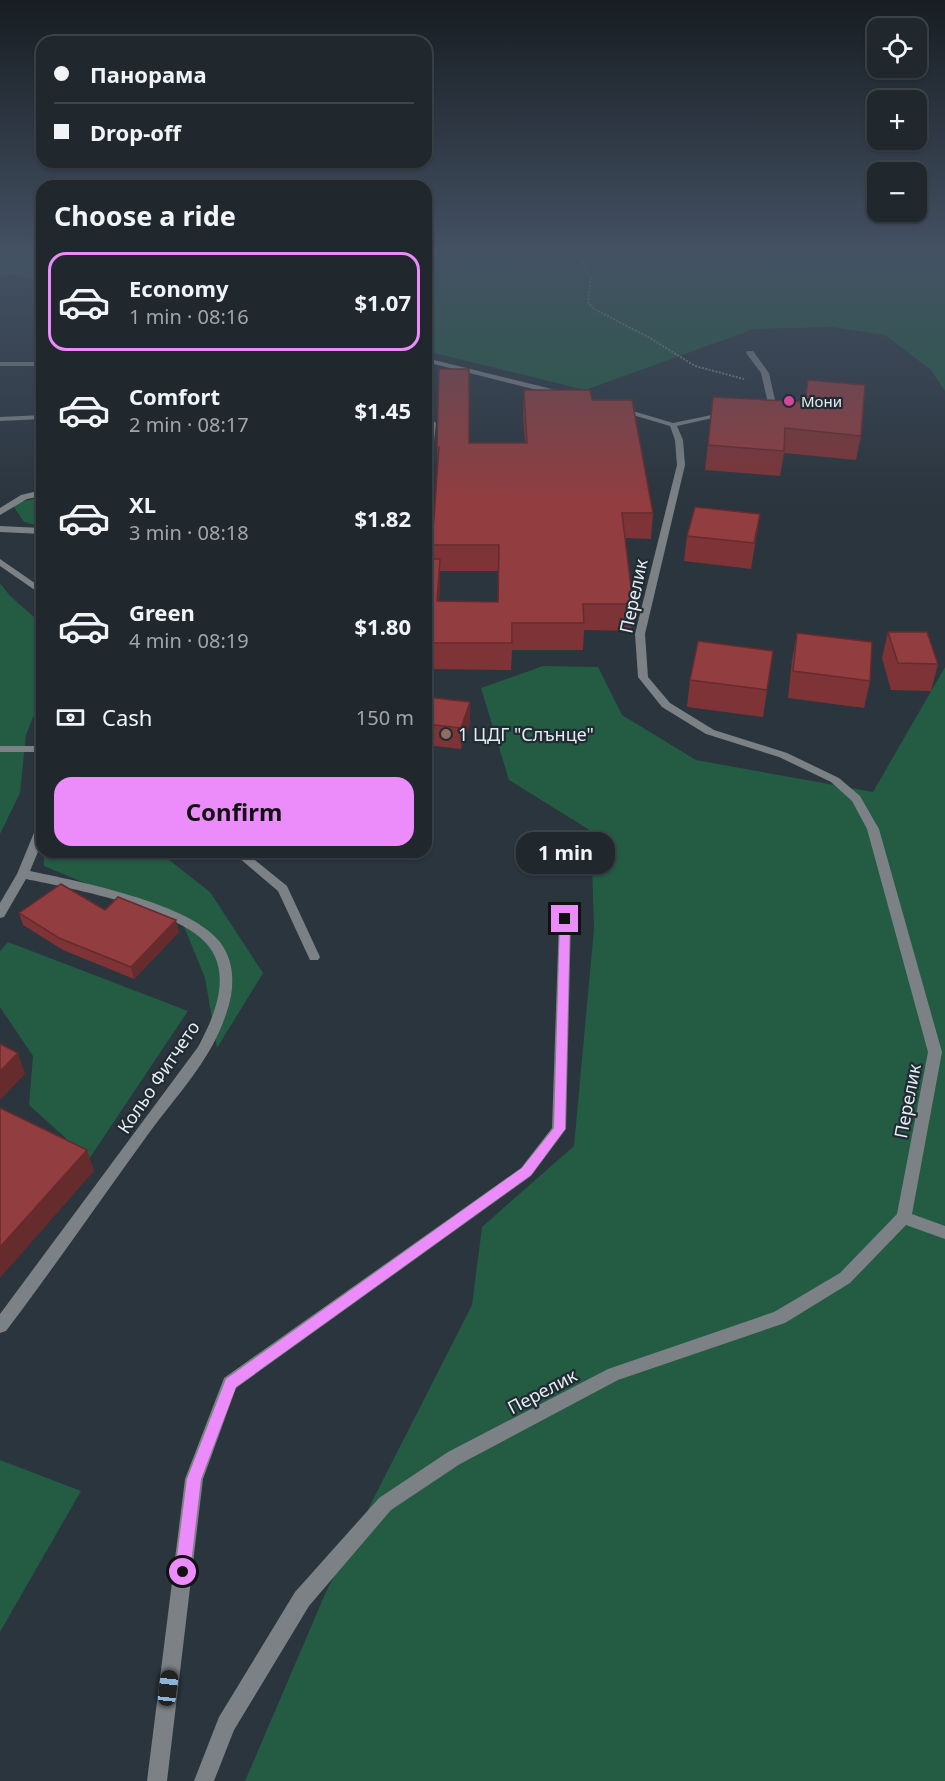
<!DOCTYPE html>
<html lang="en">
<head>
<meta charset="utf-8">
<style>
  body { margin:0; font-family:"Noto Sans",sans-serif; background:#283036; color:#f1f3f6; height:100vh; display:flex; flex-direction:column; font-size:22px; white-space:nowrap }
  * { box-sizing:border-box; margin:0 }
  p { font-size:20px; color:#a2a6aa }
  .icon { flex:none; width:33px; height:33px; fill:none; stroke:currentColor; stroke-width:2; stroke-linecap:round; stroke-linejoin:round }
  .map { position:relative; flex:1; overflow:hidden }
  .sheet { position:absolute; left:36px; top:180px; width:396px; height:678px; display:flex; flex-direction:column; background:#20282e; border-radius:18px; box-shadow:0 2px 4px #0004,0 0 0 2px #3d444a }
  .sheet>* { flex:none }
  .banner { position:absolute; left:36px; top:36px; width:396px; height:132px; border-radius:18px; box-shadow:0 2px 4px #0004,0 0 0 2px #3d444a; display:grid; align-content:center; height:132px; padding:0 18px; background:#20282e }
  .controls { position:absolute; left:867px; top:18px; display:grid; gap:12px }
  .controls a { display:grid; place-items:center; width:60px; height:60px; border-radius:12px; background:#20282e; box-shadow:0 2px 4px #0004,0 0 0 2px #3d444a; font-size:30px }
  .end { position:absolute; width:27px; height:27px; margin:-14px; border:8px solid #ec8cfa; background:#111; box-shadow:0 0 0 3px #111 }
  .from { border-radius:50% }
  .bubble { position:absolute; height:42px; border-radius:18px; background:#20282e; box-shadow:0 2px 4px #0004,0 0 0 2px #3d444a; font-size:20px; font-weight:700; line-height:42px; text-align:center }
  .car { position:absolute; width:18px; height:36px; margin:-18px -9px; border-radius:8px; box-shadow:0 0 4px 2px #0007; background:linear-gradient(#222 24%,#8ab4d8 0 40%,#222 0 76%,#8ab4d8 0 86%,#222 0) }
  .banner b { display:flex; align-items:center; gap:21px; height:57px; font-size:22px }
  .banner b+b { border-top:2px solid #3d444a }
  .banner i { width:15px; height:15px; background:#f1f3f6 }
  ul { padding:0; list-style:none }
  li { display:flex; align-items:center; gap:18px; height:99px; margin:0 12px 9px; padding:0 6px; border:3px solid transparent; border-radius:18px }
  li div { flex:1 }
  li b { display:block; font-size:22px }
  li em { font-style:normal; font-weight:700 }
  li.selected { border-color:#ec8cfa }
  li>.icon { width:54px; height:54px; stroke-width:1.5 }
  h2 { padding:0 18px; font-size:27px; line-height:72px }
  .pay { display:flex; align-items:center; gap:15px; height:66px; padding:0 18px; font-size:22px }
  .pay p { margin-inline-start:auto }
  .action { display:flex; gap:12px; margin-top:auto; padding:12px 18px }
  .action a { flex:1; height:69px; border-radius:18px; background:#ec8cfa; color:#111; font-size:24px; font-weight:700; line-height:69px; text-align:center }
  .map>svg:first-child { display:block }
  .green { fill:#235b43 }
  .lines { fill:none; stroke-linecap:round; stroke-linejoin:round }
  .path { stroke:#79828a; stroke-width:2; stroke-dasharray:2 1.5; stroke-linecap:butt }
  .lane { fill:#7b8185; fill-rule:evenodd }
  .street { fill:#7b8185; fill-rule:evenodd }
  .wall { fill:#7e3437; fill-rule:evenodd }
  .shaded-wall { fill:#662b2d }
  .building { fill:#923d40; stroke:#662b2d; stroke-width:1.5 }
  .route { fill:#ec8cfa }
  .hotel-dot { fill:#d1479c; stroke:#212b33; stroke-width:2 }
  .education-dot { fill:#8d6e63; stroke:#212b33; stroke-width:2 }
  .labels { text-anchor:middle; dominant-baseline:central; stroke-width:4.5; stroke-linejoin:round; paint-order:stroke }
  .far-poi-label { font-size:15px; fill:#e6edf3; stroke:#212b33; text-anchor:start }
  .street-label { font-size:18px; fill:#e6edf3; stroke:#212b33 }
  .poi-label { font-size:18px; fill:#e6edf3; stroke:#212b33; text-anchor:start }
</style>
</head>
<body>
<div class="map">
<svg width="945" height="1781" viewBox="0 0 945 1781">
  <rect width="100%" height="100%" fill="#2a353e"/>
  <g class="green">
    <path d="M 0,253 L 42,253 L 42,282 L 12,274 L 0,278 Z"/>
    <path d="M 426,253 L 945,253 L 945,391 L 931,370 L 885,335 L 832,327 L 754,329 L 585,390 L 426,351 Z"/>
    <path d="M 42,497 L 42,527 L 24,522 L 12,504 Z"/>
    <path d="M 0,583 L 10,596 L 42,624 L 42,695 L 26,735 L 20,793 L 0,834 Z"/>
    <path d="M 543,666 L 598,667 L 622,715 L 696,760 L 873,792 L 945,667 L 945,1781 L 245,1781 L 325,1594 L 472,1305 L 482,1227 L 574,1146 L 594,928 L 591,831 L 509,780 L 481,688 Z"/>
    <path d="M 44,852 L 159,852 L 210,892 L 263,973 L 217,1048 L 205,978 L 183,924 L 44,866 Z"/>
    <path d="M 8,942 L 188,1011 L 89,1159 L 29,1105 L 33,1056 L 0,1007 L 0,951 Z"/>
    <path d="M 0,1460 L 81,1491 L 0,1632 Z"/>
  </g>
  <g class="lines">
    <path class="path" d="M 577,253 L 591,278 L 588,303 L 594,309 L 650,338 L 695,366 L 744,379"/>
    <rect class="lane" x="0" y="746" width="42" height="6"/>
    <g class="street">
      <path d="M 747,351 L 753,351 L 769,373 L 775,400 L 758,408 L 754,406 L 755,404 L 767,399 L 761,373 L 746,353 Z"/>
      <path d="M 426,358 L 564,392 L 565,394 L 561,396 L 426,362 Z"/>
      <rect x="0" y="362" width="42" height="4"/>
      <path d="M 616,406 L 673,423 L 726,412 L 730,414 L 677,426 L 683,440 L 685,465 L 645,634 L 648,677 L 670,703 L 714,730 L 787,753 L 839,778 L 860,796 L 879,829 L 942,1052 L 912,1214 L 945,1226 L 945,1239 L 906,1225 L 850,1283 L 785,1323 L 618,1380 L 460,1464 L 391,1510 L 309,1606 L 234,1730 L 214,1781 L 194,1781 L 219,1717 L 295,1592 L 379,1498 L 448,1452 L 608,1369 L 774,1312 L 840,1273 L 897,1214 L 928,1052 L 867,829 L 852,801 L 831,782 L 779,757 L 706,734 L 662,707 L 638,677 L 635,634 L 677,465 L 675,440 L 670,426 L 616,410 Z"/>
      <path d="M 42,415 L 42,419 L 0,421 L 0,417 Z"/>
      <path d="M 426,415 L 436,423 L 430,479 L 426,481 L 428,423 L 426,421 Z"/>
      <path d="M 42,490 L 42,496 L 27,499 L 0,515 L 0,508 L 21,495 Z"/>
      <path d="M 0,526 L 42,528 L 42,534 L 0,532 Z"/>
      <path d="M 0,559 L 42,588 L 42,595 L 0,566 Z"/>
      <path d="M 42,824 L 42,842 L 30,871 C 77,881 190,903 220,942 C 235,962 235,988 227,1011 C 213,1058 177,1095 149,1133 C 107,1191 66,1250 24,1307 L 6,1331 L 0,1333 L 0,1314 L 198,1047 C 213,1019 230,981 212,951 C 190,911 70,888 26,879 L 4,917 L 0,918 L 0,903 L 17,874 L 36,828 Z"/>
      <path d="M 232,852 L 245,852 L 287,886 L 320,957 L 318,960 L 310,960 L 278,891 Z"/>
      <path d="M 565,915 L 571,919 L 566,1129 L 531,1176 L 236,1388 L 203,1479 L 167,1781 L 147,1781 L 185,1479 L 224,1378 L 521,1168 L 552,1128 L 559,919 Z"/>
    </g>
  </g>
  <g class="wall">
    <path d="M 524,390 L 592,400 L 653,513 L 651,539 L 625,538 L 633,604 L 631,631 L 584,630 L 583,650 L 512,650 L 511,670 L 426,669 L 426,559 L 433,559 L 432,545 L 438,471 L 437,447 L 469,443 L 525,443 L 523,414 ZM 440,571 L 498,571 L 498,602 L 439,601 Z"/>
    <path d="M 713,397 L 861,436 L 856,460 L 784,453 L 780,476 L 705,470 Z"/>
    <path d="M 760,514 L 751,569 L 684,561 L 687,536 Z"/>
    <path d="M 888,632 L 938,664 L 931,691 L 891,690 L 882,658 Z"/>
    <path d="M 797,633 L 870,681 L 864,708 L 788,698 L 792,660 Z"/>
    <path d="M 690,680 L 767,690 L 763,717 L 687,707 Z"/>
    <path d="M 426,697 L 470,723 L 461,749 L 426,745 Z"/>
    <path d="M 105,910 L 179,932 L 134,979 L 63,950 L 23,925 L 19,913 Z"/>
  </g>
  <g class="shaded-wall">
    <path d="M 440,559 L 440,585 L 437,628 L 437,601 Z"/>
    <path d="M 470,702 L 470,723 L 461,749 L 461,728 Z"/>
    <path d="M 430,779 L 431,800 L 426,813 L 426,790 Z"/>
    <path d="M 176,920 L 179,932 L 134,979 L 131,967 Z"/>
    <path d="M 18,1053 L 25,1074 L 0,1100 L 0,1071 Z"/>
    <path d="M 87,1150 L 94,1171 L 0,1278 L 0,1247 Z"/>
  </g>
  <g class="building">
    <path d="M 439,369 L 469,369 L 469,443 L 527,443 L 524,390 L 590,390 L 592,400 L 632,400 L 653,513 L 622,513 L 633,604 L 583,604 L 584,623 L 512,623 L 512,643 L 426,643 L 426,559 L 440,559 L 437,601 L 498,602 L 499,545 L 432,545 L 439,447 L 437,447 Z"/>
    <path d="M 808,380 L 865,385 L 861,436 L 785,428 L 784,451 L 708,445 L 713,397 L 805,402 Z"/>
    <path d="M 695,507 L 760,514 L 754,543 L 687,536 Z"/>
    <path d="M 888,632 L 927,632 L 938,664 L 898,663 Z"/>
    <path d="M 797,633 L 872,642 L 870,681 L 793,671 Z"/>
    <path d="M 698,641 L 773,651 L 767,690 L 690,680 Z"/>
    <path d="M 426,697 L 470,702 L 461,728 L 426,724 Z"/>
    <path d="M 426,778 L 430,779 L 426,790 Z"/>
    <path d="M 61,884 L 105,910 L 118,897 L 176,920 L 131,967 L 59,938 L 19,913 Z"/>
    <path d="M 0,1044 L 18,1053 L 0,1071 Z"/>
    <path d="M 0,1108 L 87,1150 L 0,1247 Z"/>
  </g>
  <linearGradient id="sky" x2="0" y2="1"><stop stop-color="#171d22"/><stop offset="0.5" stop-color="#445163"/><stop offset="1" stop-color="#445163" stop-opacity="0"/></linearGradient>
  <rect width="945" height="502" fill="url(#sky)"/>
  <path class="route" d="M 565,916 L 570,919 L 565,1129 L 531,1175 L 236,1387 L 201,1479 L 190,1572 L 188,1577 L 183,1579 L 177,1577 L 175,1572 L 187,1479 L 226,1379 L 522,1168 L 554,1128 L 560,919 Z"/>
  <circle class="hotel-dot" cx="789" cy="401" r="6"/>
  <circle class="education-dot" cx="446" cy="734" r="6"/>
  <g class="labels">
    <g class="far-poi-label">
      <text x="801" y="401">Мони</text>
    </g>
    <g class="street-label">
      <text transform="translate(633 596) rotate(-78)">Перелик</text>
      <text transform="translate(158 1077) rotate(-56)">Кольо Фитчето</text>
      <text transform="translate(907 1101) rotate(-79)">Перелик</text>
      <text transform="translate(542 1391) rotate(-28)">Перелик</text>
    </g>
    <g class="poi-label">
      <text x="458" y="734">1 ЦДГ "Слънце"</text>
    </g>
  </g>
</svg>
<div class="controls">
<a><svg class="icon" aria-label="locate" viewBox="0 0 24 24"><circle cx="12" cy="12" r="6"/><path d="M12 2v4M12 18v4M2 12h4M18 12h4"/></svg></a>
<a>+</a>
<a>−</a>
</div>
<i class="end from" style="left:183px;top:1572px"></i>
<i class="end" style="left:565px;top:919px"></i>
<div class="bubble" style="left:516px;top:832px;width:99px">1 min</div>
<i class="car" style="left:168px;top:1688px;rotate:7deg"></i>
<div class="banner">
<b><i class="from"></i>Панорама</b>
<b><i></i>Drop-off</b>
</div>
<section class="sheet">
<h2>Choose a ride</h2>
<ul>
<li class="selected"><svg class="icon" aria-label="car" viewBox="0 0 24 24"><path d="M5 17H2v-5l4-1 3-4h7l3 4 3 1v5h-3M9 17h6M6 11h13"/><circle cx="7" cy="17" r="2"/><circle cx="17" cy="17" r="2"/></svg><div><b>Economy</b><p>1 min · 08:16</p></div><em>$1.07</em></li>
<li><svg class="icon" aria-label="car" viewBox="0 0 24 24"><path d="M5 17H2v-5l4-1 3-4h7l3 4 3 1v5h-3M9 17h6M6 11h13"/><circle cx="7" cy="17" r="2"/><circle cx="17" cy="17" r="2"/></svg><div><b>Comfort</b><p>2 min · 08:17</p></div><em>$1.45</em></li>
<li><svg class="icon" aria-label="car" viewBox="0 0 24 24"><path d="M5 17H2v-5l4-1 3-4h7l3 4 3 1v5h-3M9 17h6M6 11h13"/><circle cx="7" cy="17" r="2"/><circle cx="17" cy="17" r="2"/></svg><div><b>XL</b><p>3 min · 08:18</p></div><em>$1.82</em></li>
<li><svg class="icon" aria-label="car" viewBox="0 0 24 24"><path d="M5 17H2v-5l4-1 3-4h7l3 4 3 1v5h-3M9 17h6M6 11h13"/><circle cx="7" cy="17" r="2"/><circle cx="17" cy="17" r="2"/></svg><div><b>Green</b><p>4 min · 08:19</p></div><em>$1.80</em></li>
</ul>
<div class="pay"><svg class="icon" aria-label="cash" viewBox="0 0 24 24"><path d="M3 7h18v10H3z"/><circle cx="12" cy="12" r="2"/></svg>Cash<p>150 m</p></div>
<div class="action"><a>Confirm</a></div>
</section>
</div>
</body>
</html>
